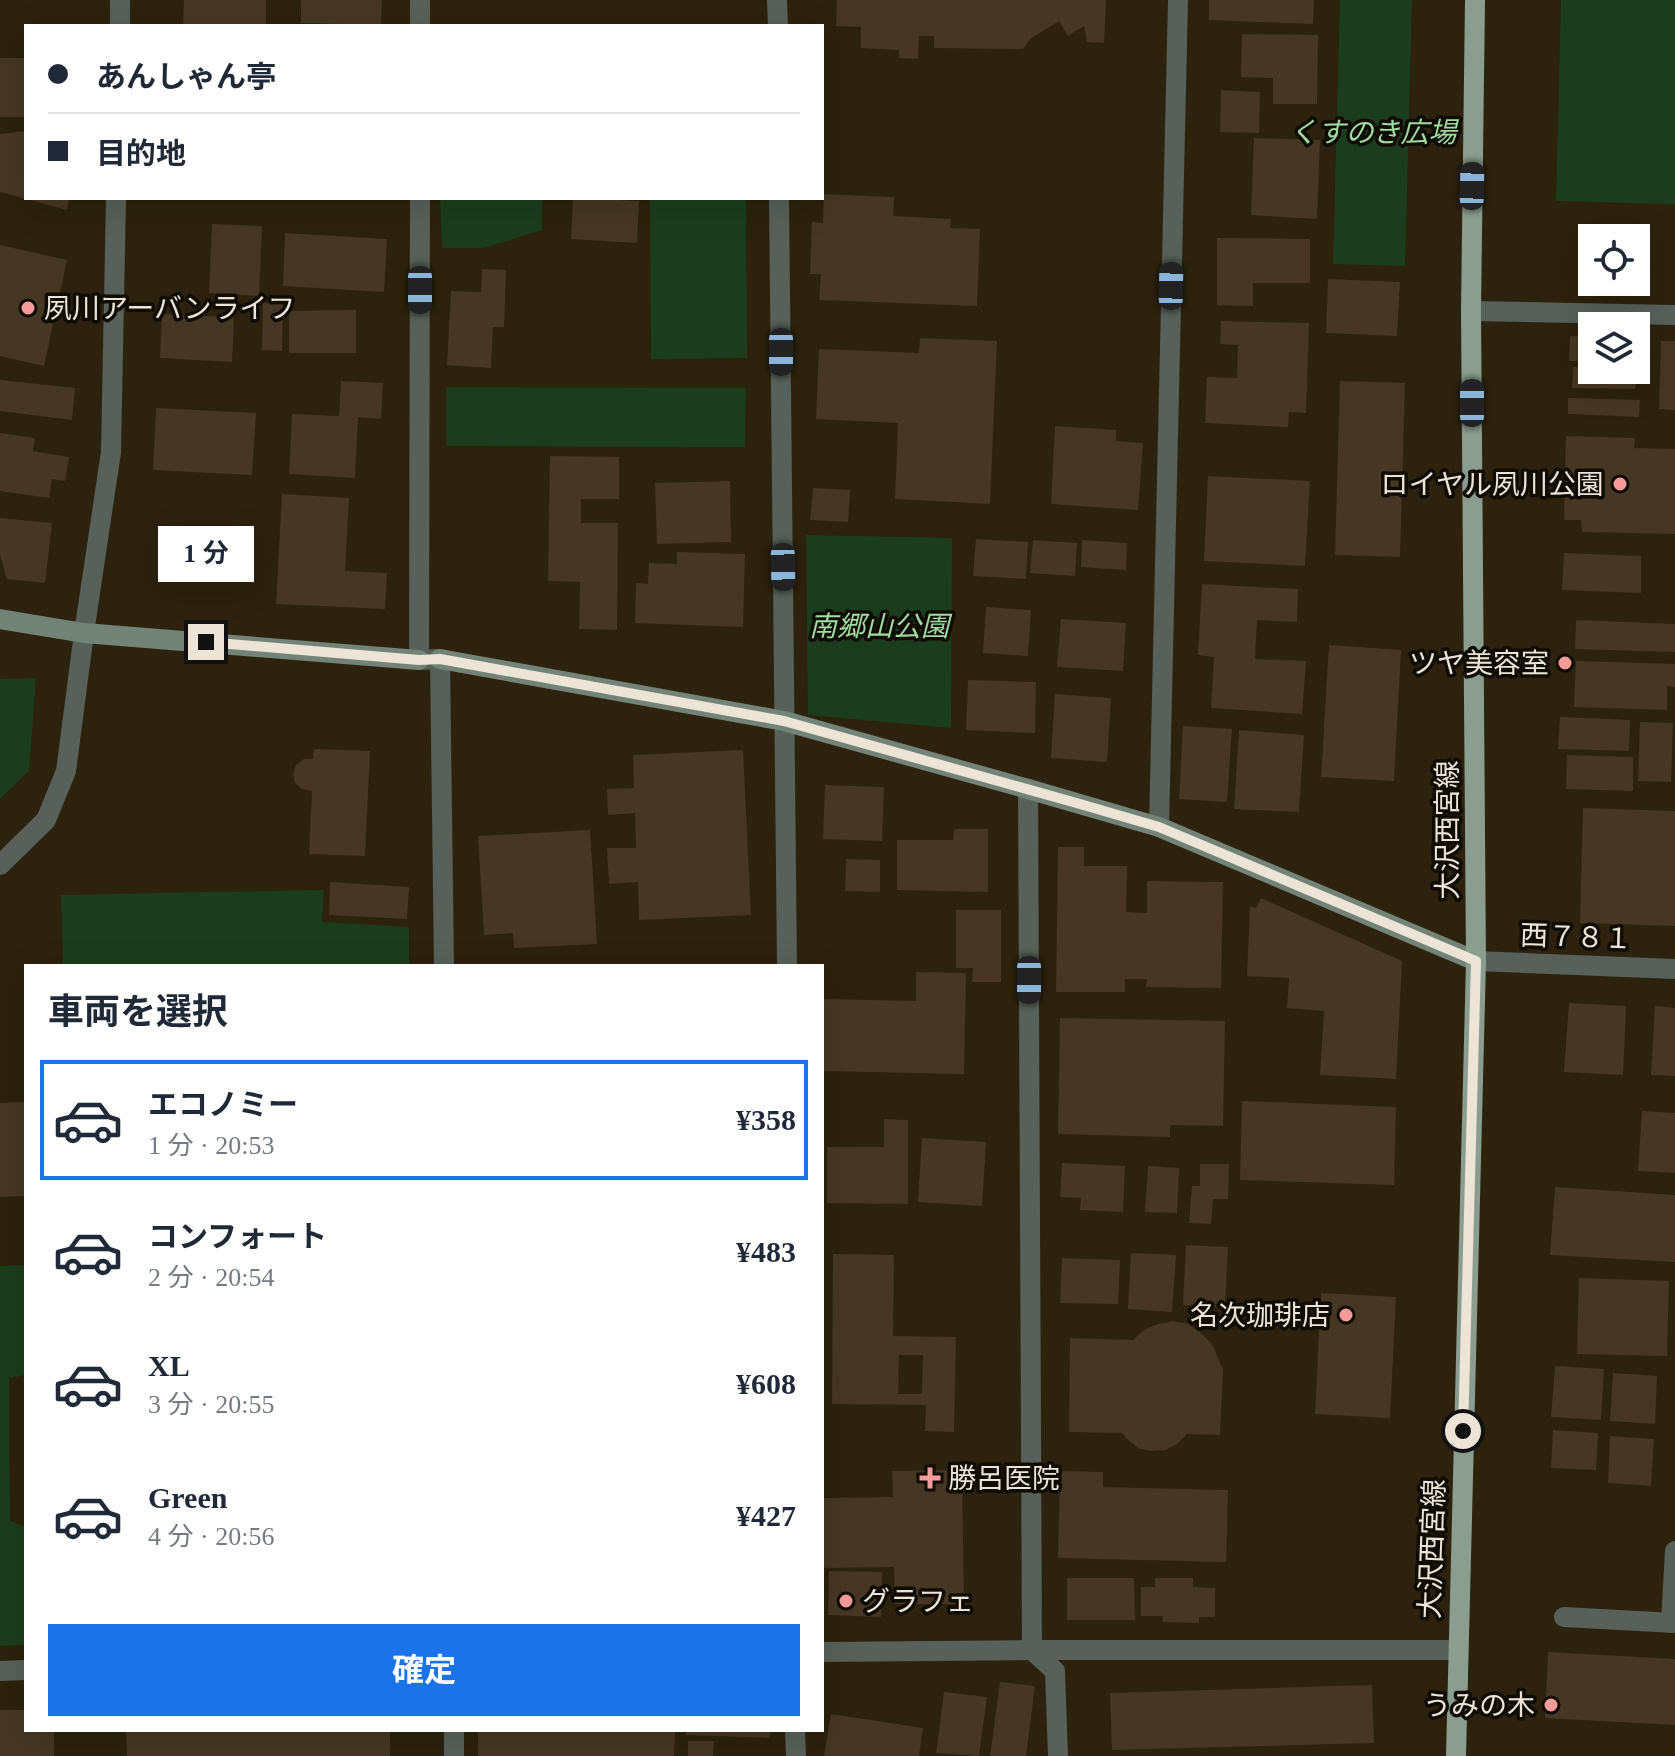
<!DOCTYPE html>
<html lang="ja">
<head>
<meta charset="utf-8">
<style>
  body { margin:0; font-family:"Times New Roman","Noto Sans JP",serif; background:#f6f6f7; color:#1f2937; height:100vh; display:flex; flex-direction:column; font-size:30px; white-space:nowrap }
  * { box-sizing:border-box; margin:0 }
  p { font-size:26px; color:#747a83 }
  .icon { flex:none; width:44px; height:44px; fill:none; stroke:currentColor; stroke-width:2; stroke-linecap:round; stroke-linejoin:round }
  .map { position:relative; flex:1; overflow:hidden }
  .details { position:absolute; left:24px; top:964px; width:800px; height:768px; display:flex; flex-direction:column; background:#fff; border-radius:0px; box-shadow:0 8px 32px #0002 }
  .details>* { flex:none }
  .banner { position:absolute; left:24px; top:24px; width:800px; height:176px; border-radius:0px; box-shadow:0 8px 32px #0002; display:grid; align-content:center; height:176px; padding:0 24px; background:#fff }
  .fabs { position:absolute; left:1578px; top:224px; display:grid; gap:16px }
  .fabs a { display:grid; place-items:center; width:72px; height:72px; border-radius:0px; background:#fff; box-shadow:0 8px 32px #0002; font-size:40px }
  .end { position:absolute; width:36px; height:36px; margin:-18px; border:10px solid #ebe4d7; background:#111; box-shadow:0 0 0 4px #111 }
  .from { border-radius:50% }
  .bubble { position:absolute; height:56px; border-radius:0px; background:#fff; box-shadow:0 8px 32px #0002; font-size:26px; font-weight:700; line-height:56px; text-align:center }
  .car { position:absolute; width:24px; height:48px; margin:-24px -12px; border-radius:10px; box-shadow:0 0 6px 2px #0007; background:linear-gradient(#222 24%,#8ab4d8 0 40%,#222 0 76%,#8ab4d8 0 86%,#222 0) }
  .banner b { display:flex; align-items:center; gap:28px; height:76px; font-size:30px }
  .banner b+b { border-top:2px solid #e0e1e3 }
  .banner i { width:20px; height:20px; background:#1f2937 }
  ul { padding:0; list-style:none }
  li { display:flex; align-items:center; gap:24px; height:120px; margin:0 16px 12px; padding:0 8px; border:4px solid transparent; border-radius:0px }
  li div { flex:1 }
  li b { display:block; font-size:30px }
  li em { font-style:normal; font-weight:700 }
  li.active { border-color:#1a73e8 }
  li>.icon { width:72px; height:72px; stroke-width:1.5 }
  h2 { padding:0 24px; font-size:36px; line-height:96px }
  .cta { display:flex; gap:16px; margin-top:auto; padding:16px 24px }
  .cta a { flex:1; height:92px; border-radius:0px; background:#1a73e8; color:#fff; font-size:32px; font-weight:700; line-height:92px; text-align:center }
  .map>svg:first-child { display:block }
  .green { fill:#1c3d1d }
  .building { fill:#453723; fill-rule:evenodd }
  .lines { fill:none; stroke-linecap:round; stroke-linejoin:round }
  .street { stroke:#576059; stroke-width:20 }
  .secondary { stroke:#738377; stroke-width:20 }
  .primary { stroke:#8a9d8e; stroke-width:20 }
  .route { stroke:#ebe4d7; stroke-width:10 }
  .poi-dot { fill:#f59b99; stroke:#100c04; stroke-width:3 }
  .labels { text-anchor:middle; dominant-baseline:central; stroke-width:7; stroke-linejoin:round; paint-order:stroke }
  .park-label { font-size:28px; font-style:italic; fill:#a0daa0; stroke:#100c04 }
  .poi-label { font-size:28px; fill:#ebe4d7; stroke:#100c04; text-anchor:end }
  .street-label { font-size:28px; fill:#ebe4d7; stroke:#100c04 }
</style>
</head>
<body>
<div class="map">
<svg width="1675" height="1756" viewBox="0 0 1675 1756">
  <rect width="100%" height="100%" fill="#2c220d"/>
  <g class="green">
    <path d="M 1340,0 L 1412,0 L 1405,266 L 1333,264 Z"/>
    <path d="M 1561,0 L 1675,0 L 1675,204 L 1556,201 Z"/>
    <path d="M 440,198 L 542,198 L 542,230 L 484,248 L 442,248 Z"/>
    <path d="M 650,198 L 746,198 L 747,358 L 651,359 Z"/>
    <path d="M 446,387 L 746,388 L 745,447 L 446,446 Z"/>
    <path d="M 806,535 L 952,538 L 951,728 L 808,715 Z"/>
    <path d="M 36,678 L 29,771 L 0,799 L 0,679 Z"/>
    <path d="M 324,890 L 322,922 L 409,927 L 409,966 L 63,966 L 61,895 Z"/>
    <path d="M 26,1265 L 26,1375 L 9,1378 L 10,1521 L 26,1527 L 26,1645 L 0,1646 L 0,1266 Z"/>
  </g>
  <g class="building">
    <path d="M 184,0 L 266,0 L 266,26 L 183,26 Z"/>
    <path d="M 301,0 L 382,0 L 381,25 L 301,23 Z"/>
    <path d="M 837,0 L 1106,0 L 1104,43 L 1087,42 L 1084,26 L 1068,36 L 1059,21 L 1030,39 L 1023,49 L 934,48 L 934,36 L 919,36 L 918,59 L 899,58 L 899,50 L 861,48 L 861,27 L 836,26 Z"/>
    <path d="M 1209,0 L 1314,0 L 1313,24 L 1209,20 Z"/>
    <path d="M 1242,34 L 1318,35 L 1317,104 L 1273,104 L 1273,78 L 1241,77 Z"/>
    <rect x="0" y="58" width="26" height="59"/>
    <path d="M 1221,90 L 1260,92 L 1259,133 L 1220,132 Z"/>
    <path d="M 26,131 L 26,198 L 69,198 L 67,210 L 0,192 L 0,134 Z"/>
    <path d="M 1254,138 L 1320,140 L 1317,219 L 1251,215 Z"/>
    <path d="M 824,194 L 894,197 L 893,216 L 951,219 L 950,228 L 980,229 L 977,306 L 819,300 L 821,274 L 810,274 L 812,222 L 823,223 Z"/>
    <path d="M 573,198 L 639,201 L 637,243 L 571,239 Z"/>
    <path d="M 212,224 L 262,226 L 259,296 L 209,293 Z"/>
    <path d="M 285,233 L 387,239 L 384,292 L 283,286 Z"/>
    <path d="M 1217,238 L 1310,239 L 1310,283 L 1253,283 L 1253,306 L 1217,305 Z"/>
    <path d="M 0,245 L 67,260 L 44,366 L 0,356 Z"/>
    <path d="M 482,269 L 506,270 L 504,327 L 493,327 L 491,368 L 447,365 L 451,291 L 481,292 Z"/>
    <path d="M 1328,279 L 1400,282 L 1397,336 L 1326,333 Z"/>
    <path d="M 263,303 L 283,304 L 282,351 L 262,350 Z"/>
    <path d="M 356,310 L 356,353 L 289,353 L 289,311 Z"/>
    <path d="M 162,314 L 234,317 L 232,362 L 160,358 Z"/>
    <path d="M 1221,321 L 1309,323 L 1306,413 L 1289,412 L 1288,427 L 1205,423 L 1207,377 L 1237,378 L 1238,345 L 1220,344 Z"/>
    <path d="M 1570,336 L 1592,337 L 1592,361 L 1569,361 Z"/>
    <path d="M 920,338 L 997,341 L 990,504 L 895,499 L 898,423 L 816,419 L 819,349 L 919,353 Z"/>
    <rect x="1636" y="338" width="3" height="23"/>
    <path d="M 1661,341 L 1675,341 L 1675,410 L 1659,409 Z"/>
    <path d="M 1573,367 L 1592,368 L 1592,370 L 1636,370 L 1635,389 L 1572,388 Z"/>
    <path d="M 0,380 L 75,388 L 72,420 L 0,411 Z"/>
    <path d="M 341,381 L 383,383 L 381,419 L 358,417 L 355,478 L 289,474 L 292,414 L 339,416 Z"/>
    <path d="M 1340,381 L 1405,383 L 1400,557 L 1335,555 Z"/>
    <path d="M 1568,398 L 1640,400 L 1639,417 L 1568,414 Z"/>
    <path d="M 156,408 L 256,413 L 252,475 L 153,470 Z"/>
    <path d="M 1055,426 L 1116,430 L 1116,441 L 1143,443 L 1138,510 L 1051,504 Z"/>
    <path d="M 0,433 L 35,438 L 33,451 L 69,457 L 65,481 L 52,479 L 49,498 L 0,491 Z"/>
    <path d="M 1566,436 L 1635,438 L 1634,448 L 1675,449 L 1675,534 L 1582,532 L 1581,520 L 1564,520 Z"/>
    <path d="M 550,456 L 619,457 L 619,499 L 581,499 L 581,523 L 618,523 L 617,630 L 579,629 L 580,582 L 548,581 Z"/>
    <path d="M 1208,476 L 1310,481 L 1305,566 L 1204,561 Z"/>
    <path d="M 730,481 L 731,542 L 657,544 L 655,483 Z"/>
    <path d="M 813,488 L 850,490 L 848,522 L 810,520 Z"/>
    <path d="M 282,494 L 349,498 L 345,571 L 387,573 L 385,609 L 276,604 Z"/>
    <path d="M 0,518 L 52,523 L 45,583 L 7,579 L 0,555 Z"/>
    <path d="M 976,539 L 1028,542 L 1026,579 L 973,576 Z"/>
    <path d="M 1033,540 L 1077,543 L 1075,576 L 1030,573 Z"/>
    <path d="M 1082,540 L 1127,543 L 1126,570 L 1081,567 Z"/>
    <path d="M 677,552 L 745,554 L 743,627 L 635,623 L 636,583 L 648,584 L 649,563 L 677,564 Z"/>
    <path d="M 1564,553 L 1641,556 L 1641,593 L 1562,590 Z"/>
    <path d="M 1202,584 L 1298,589 L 1297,622 L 1257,620 L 1255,659 L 1306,661 L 1302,714 L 1211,708 L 1214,657 L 1198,655 Z"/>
    <path d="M 986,607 L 1031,610 L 1028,656 L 983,653 Z"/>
    <path d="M 1061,619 L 1126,623 L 1123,671 L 1057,667 Z"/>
    <path d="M 1576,620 L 1675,624 L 1675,652 L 1575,649 Z"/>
    <path d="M 1329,645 L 1401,650 L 1394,781 L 1321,777 Z"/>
    <path d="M 1576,661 L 1675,664 L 1675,687 L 1667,686 L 1667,710 L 1574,707 Z"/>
    <path d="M 968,680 L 1036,682 L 1035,733 L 966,730 Z"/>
    <path d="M 1055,694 L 1111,698 L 1107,762 L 1051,758 Z"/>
    <path d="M 1560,717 L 1630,720 L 1629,751 L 1558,749 Z"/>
    <path d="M 1640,722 L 1673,723 L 1671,782 L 1638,781 Z"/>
    <path d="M 1183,726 L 1232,729 L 1227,802 L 1179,799 Z"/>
    <path d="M 1239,730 L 1304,735 L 1299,812 L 1234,809 Z"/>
    <path d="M 314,749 L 370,751 L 365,856 L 309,854 L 312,791 L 302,789 L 295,783 L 293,774 L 296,765 L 304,759 L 313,759 Z"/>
    <path d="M 743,750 L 751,915 L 639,920 L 638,882 L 609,884 L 607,848 L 636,848 L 635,813 L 608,815 L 607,789 L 634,788 L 633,755 Z"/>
    <path d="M 1567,755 L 1633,757 L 1633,791 L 1566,789 Z"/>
    <path d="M 825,785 L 884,787 L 882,841 L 823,839 Z"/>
    <path d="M 1583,808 L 1675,811 L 1675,926 L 1580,923 Z"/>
    <path d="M 954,829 L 988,829 L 988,892 L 897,890 L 897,840 L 953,840 Z"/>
    <path d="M 590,830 L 597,944 L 514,948 L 513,933 L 484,935 L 478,836 Z"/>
    <path d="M 1058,847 L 1084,847 L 1084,866 L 1127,866 L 1126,912 L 1147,913 L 1147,881 L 1223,882 L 1221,988 L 1146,987 L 1147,979 L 1125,979 L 1125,992 L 1056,992 Z"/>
    <path d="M 846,859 L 880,860 L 880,892 L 845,891 Z"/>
    <path d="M 330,882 L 409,887 L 407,919 L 329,915 Z"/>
    <path d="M 1261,898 L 1402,961 L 1396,1079 L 1320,1075 L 1324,1011 L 1287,1008 L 1289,978 L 1247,976 L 1250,906 L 1256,908 Z"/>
    <path d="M 956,910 L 1001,910 L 1001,982 L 972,982 L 973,968 L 956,968 Z"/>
    <path d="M 916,972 L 966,973 L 964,1074 L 823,1071 L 824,999 L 916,1001 Z"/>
    <path d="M 1569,1003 L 1626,1006 L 1623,1075 L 1564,1072 Z"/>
    <path d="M 1655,1006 L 1675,1008 L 1675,1076 L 1651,1075 Z"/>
    <path d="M 1060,1018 L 1225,1021 L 1223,1126 L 1170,1125 L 1170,1137 L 1058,1134 Z"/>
    <path d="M 1242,1101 L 1396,1107 L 1394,1185 L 1240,1180 Z"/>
    <path d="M 26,1102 L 26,1196 L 0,1197 L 0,1103 Z"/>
    <path d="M 1642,1111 L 1675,1113 L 1675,1173 L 1638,1171 Z"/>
    <path d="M 884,1119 L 908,1120 L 908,1204 L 827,1203 L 827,1147 L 884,1147 Z"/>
    <path d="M 922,1138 L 986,1142 L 982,1206 L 918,1202 Z"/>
    <path d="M 1062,1163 L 1125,1166 L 1123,1212 L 1080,1210 L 1081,1198 L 1060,1197 Z"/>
    <path d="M 1200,1164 L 1229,1164 L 1228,1199 L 1213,1199 L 1211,1224 L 1189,1223 L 1192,1186 L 1200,1186 Z"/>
    <path d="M 1148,1166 L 1179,1168 L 1177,1213 L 1145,1212 Z"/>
    <path d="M 1555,1187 L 1675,1195 L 1675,1262 L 1550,1255 Z"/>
    <path d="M 1186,1245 L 1228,1247 L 1225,1307 L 1183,1305 Z"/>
    <path d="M 1131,1253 L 1176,1255 L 1172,1312 L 1128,1309 Z"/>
    <path d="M 833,1254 L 894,1255 L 893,1336 L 956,1337 L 954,1432 L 925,1431 L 926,1405 L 832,1404 ZM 899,1355 L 923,1355 L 922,1394 L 898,1394 Z"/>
    <path d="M 1062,1258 L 1120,1260 L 1118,1304 L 1060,1303 Z"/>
    <path d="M 1579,1278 L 1669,1281 L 1667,1356 L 1577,1354 Z"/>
    <path d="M 1321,1293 L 1396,1297 L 1390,1418 L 1315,1414 Z"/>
    <path d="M 1173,1321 L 1188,1324 L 1201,1333 L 1212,1344 L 1223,1370 L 1220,1435 L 1187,1434 L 1178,1443 L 1166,1450 L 1152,1451 L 1140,1449 L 1130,1442 L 1122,1433 L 1069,1432 L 1070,1338 L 1133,1340 L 1144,1330 L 1158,1324 Z"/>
    <path d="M 1555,1366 L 1604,1369 L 1601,1420 L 1551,1417 Z"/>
    <path d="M 1613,1373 L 1657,1376 L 1655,1424 L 1610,1421 Z"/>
    <path d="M 1553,1430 L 1598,1433 L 1596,1470 L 1551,1468 Z"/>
    <path d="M 1610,1436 L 1654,1439 L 1651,1486 L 1608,1483 Z"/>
    <path d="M 962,1470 L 964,1604 L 895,1604 L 894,1567 L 822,1568 L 822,1498 L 893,1497 L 892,1471 Z"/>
    <path d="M 1060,1471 L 1103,1472 L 1103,1487 L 1228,1490 L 1226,1562 L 1058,1558 Z"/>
    <path d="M 829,1571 L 882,1572 L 881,1617 L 828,1615 Z"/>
    <path d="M 1067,1578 L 1134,1578 L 1135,1620 L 1067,1620 Z"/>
    <path d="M 1155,1578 L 1193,1578 L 1193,1587 L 1215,1588 L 1215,1617 L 1199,1617 L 1199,1623 L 1162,1622 L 1163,1616 L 1141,1616 L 1141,1587 L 1155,1587 Z"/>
    <path d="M 1548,1652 L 1675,1659 L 1675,1725 L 1545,1718 Z"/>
    <path d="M 1000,1682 L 1035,1686 L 1026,1756 L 990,1756 Z"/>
    <path d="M 1372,1685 L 1374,1743 L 1112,1750 L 1110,1693 Z"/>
    <path d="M 944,1692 L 987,1697 L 979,1756 L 936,1753 Z"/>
    <path d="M 0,1710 L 26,1710 L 26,1730 L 54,1730 L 54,1756 L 0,1756 Z"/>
    <path d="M 831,1714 L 923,1728 L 919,1756 L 824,1756 Z"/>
    <path d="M 126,1730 L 390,1730 L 390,1756 L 127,1756 Z"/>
    <path d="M 478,1730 L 675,1730 L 674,1756 L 478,1756 Z"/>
    <path d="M 686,1730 L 770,1730 L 769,1738 L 686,1735 Z"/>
    <path d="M 688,1741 L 714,1741 L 713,1756 L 688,1756 Z"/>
  </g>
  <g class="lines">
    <g class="street">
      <path d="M 420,0 L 420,26"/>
      <path d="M 777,0 L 778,26"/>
      <path d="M 120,26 L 120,0"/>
      <path d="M 420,198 L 419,660 L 440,659 L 444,966"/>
      <path d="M 779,198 L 787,966"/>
      <path d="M 1471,311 L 1675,315"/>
      <path d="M 1028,789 L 1032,1650 L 1055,1671 L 1058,1756"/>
      <path d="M 1159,827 L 1178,0"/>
      <path d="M 0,865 L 46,820 L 66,771 L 84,633 L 111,452 L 116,198"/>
      <path d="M 1476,961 L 1675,969"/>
      <path d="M 1564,1617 L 1675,1623"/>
      <path d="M 1671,1623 L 1675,1551"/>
      <path d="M 822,1652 L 1032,1650 L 1458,1650"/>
      <path d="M 0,1671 L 26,1670"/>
      <path d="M 454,1730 L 454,1756"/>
      <path d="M 795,1730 L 796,1756"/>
    </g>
    <g class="secondary">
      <path d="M 0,619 L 84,633 L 419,660"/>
      <path d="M 440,659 L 784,721 L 1028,789 L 1159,827 L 1476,961"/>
    </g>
    <path class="primary" d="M 1456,1756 L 1476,961 L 1471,311 L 1475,0"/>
  </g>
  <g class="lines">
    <path class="route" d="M 206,642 L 419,660 L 440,659 L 784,721 L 1080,804 L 1159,827 L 1476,961 L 1463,1431"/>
  </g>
  <g class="poi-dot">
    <circle cx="28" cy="308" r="8"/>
    <circle cx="1620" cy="484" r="8"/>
    <circle cx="1565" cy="663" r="8"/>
    <circle cx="1346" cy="1315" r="8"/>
    <path d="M926 1466h8v8h8v8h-8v8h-8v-8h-8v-8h8z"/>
    <circle cx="846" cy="1601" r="8"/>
    <circle cx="1551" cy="1705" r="8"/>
  </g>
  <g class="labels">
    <g class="park-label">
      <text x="1373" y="132">くすのき広場</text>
      <text x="879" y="626">南郷山公園</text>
    </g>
    <g class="poi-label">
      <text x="44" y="308" text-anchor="start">夙川アーバンライフ</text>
      <text x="1604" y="484">ロイヤル夙川公園</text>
      <text x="1549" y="663">ツヤ美容室</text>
      <text x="1330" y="1315">名次珈琲店</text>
      <text x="948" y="1478" text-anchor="start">勝呂医院</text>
      <text x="862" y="1601" text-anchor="start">グラフェ</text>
      <text x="1535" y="1705">うみの木</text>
    </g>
    <g class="street-label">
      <text transform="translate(1447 830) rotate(-90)">大沢西宮線</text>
      <text transform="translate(1576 937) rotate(2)">西７８１</text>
      <text transform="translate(1432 1549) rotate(-88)">大沢西宮線</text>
    </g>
  </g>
</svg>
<div class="fabs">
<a><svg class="icon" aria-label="locate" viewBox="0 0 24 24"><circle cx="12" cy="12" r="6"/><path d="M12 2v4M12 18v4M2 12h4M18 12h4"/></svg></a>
<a><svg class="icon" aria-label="layers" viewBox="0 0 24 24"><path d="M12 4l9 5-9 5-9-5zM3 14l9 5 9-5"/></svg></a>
</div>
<i class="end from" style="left:1463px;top:1431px"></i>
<i class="end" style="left:206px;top:642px"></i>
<div class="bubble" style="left:158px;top:526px;width:96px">1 分</div>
<i class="car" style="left:1472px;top:186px;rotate:1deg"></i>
<i class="car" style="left:1171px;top:286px;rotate:1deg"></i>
<i class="car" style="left:420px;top:290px;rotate:180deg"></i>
<i class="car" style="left:781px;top:352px;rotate:180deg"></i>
<i class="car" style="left:1472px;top:403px;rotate:0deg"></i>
<i class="car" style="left:783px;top:567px;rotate:179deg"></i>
<i class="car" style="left:1029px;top:980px;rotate:180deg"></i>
<div class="banner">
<b><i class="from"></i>あんしゃん亭</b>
<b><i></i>目的地</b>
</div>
<section class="details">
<h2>車両を選択</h2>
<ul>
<li class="active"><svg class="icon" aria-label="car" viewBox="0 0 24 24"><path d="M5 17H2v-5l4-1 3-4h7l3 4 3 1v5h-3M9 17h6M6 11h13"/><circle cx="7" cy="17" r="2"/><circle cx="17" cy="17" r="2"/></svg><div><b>エコノミー</b><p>1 分 · 20:53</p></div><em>¥358</em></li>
<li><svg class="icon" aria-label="car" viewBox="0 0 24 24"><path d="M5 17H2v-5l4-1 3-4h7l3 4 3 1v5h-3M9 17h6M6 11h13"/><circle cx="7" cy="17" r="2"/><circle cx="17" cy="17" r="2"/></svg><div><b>コンフォート</b><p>2 分 · 20:54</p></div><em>¥483</em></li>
<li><svg class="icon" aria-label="car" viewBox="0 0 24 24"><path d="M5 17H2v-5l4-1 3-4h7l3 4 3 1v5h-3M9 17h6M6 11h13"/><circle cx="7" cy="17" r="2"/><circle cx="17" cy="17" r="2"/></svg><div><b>XL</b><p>3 分 · 20:55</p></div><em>¥608</em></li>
<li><svg class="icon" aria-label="car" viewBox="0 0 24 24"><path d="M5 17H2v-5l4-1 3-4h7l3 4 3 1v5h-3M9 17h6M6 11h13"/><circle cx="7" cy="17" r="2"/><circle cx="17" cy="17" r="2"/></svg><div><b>Green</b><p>4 分 · 20:56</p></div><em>¥427</em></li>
</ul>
<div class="cta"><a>確定</a></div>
</section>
</div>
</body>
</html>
